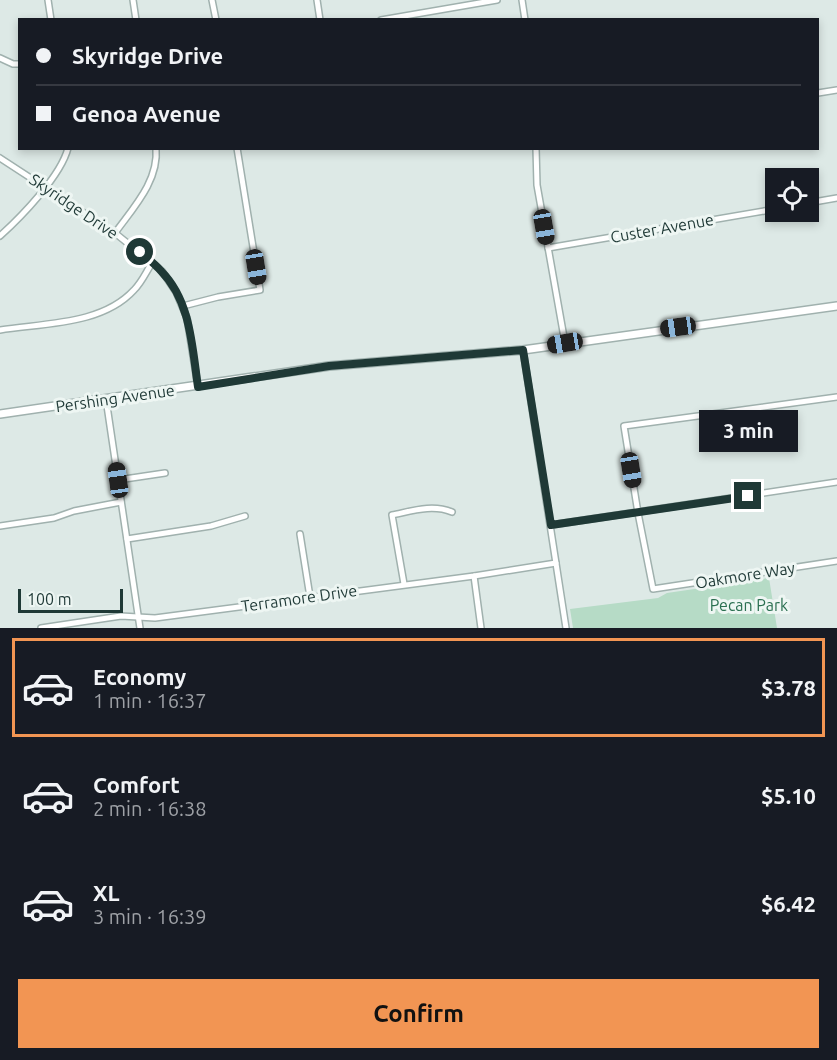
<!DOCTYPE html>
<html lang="en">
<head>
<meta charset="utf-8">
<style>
  body { margin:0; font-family:Ubuntu,sans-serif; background:#242831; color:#f1f3f6; height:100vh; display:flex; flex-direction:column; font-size:22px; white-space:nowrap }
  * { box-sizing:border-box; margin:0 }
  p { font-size:20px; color:#9ea1a6 }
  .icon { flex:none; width:33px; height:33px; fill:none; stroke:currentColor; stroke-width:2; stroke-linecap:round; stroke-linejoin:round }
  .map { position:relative; height:628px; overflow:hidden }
  .panel { display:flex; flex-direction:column; background:#171b24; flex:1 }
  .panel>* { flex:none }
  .guide { position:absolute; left:18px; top:18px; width:801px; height:132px; border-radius:0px; box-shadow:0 3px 9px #0003; display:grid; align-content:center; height:132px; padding:0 18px; background:#171b24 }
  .tools { position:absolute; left:765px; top:168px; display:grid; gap:12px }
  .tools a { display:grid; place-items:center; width:54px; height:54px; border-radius:0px; background:#171b24; box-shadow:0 3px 9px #0003; font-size:30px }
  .scale { position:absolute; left:18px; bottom:15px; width:105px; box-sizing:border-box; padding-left:6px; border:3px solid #1f3936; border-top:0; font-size:16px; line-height:21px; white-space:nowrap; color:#1f3936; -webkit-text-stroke:4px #eef6f3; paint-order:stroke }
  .end { position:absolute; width:27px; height:27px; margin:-14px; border:8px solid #1f3936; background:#fff; box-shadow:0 0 0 3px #fff }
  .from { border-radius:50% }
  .bubble { position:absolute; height:42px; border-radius:0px; background:#171b24; box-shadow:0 3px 9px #0003; font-size:20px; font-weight:700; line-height:42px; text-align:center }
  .car { position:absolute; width:18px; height:36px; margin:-18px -9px; border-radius:8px; box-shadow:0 0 4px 2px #0007; background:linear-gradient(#222 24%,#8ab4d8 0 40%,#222 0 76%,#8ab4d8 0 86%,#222 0) }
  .guide b { display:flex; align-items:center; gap:21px; height:57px; font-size:22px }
  .guide b+b { border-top:2px solid #363941 }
  .guide i { width:15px; height:15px; background:#f1f3f6 }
  ul { padding:10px 0 0; list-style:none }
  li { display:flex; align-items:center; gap:18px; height:99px; margin:0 12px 9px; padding:0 6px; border:3px solid transparent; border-radius:0px }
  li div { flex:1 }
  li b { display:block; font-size:22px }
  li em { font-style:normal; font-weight:700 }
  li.on { border-color:#f29553 }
  li>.icon { width:54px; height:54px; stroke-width:1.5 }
  .cta { display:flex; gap:12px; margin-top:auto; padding:12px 18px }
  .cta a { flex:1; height:69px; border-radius:0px; background:#f29553; color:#111; font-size:24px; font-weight:700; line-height:69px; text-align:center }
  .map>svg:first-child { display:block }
  .green { fill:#b6dbc6 }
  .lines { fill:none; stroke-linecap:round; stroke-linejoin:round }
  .minor-casing { stroke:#a0b1ae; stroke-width:8 }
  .tertiary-casing { stroke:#a0b1ae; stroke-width:10 }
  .minor { stroke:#fff; stroke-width:5 }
  .tertiary { stroke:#fff; stroke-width:7 }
  .route { stroke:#1f3936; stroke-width:8 }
  .labels { text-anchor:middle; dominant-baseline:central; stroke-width:6; stroke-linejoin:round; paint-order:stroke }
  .street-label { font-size:16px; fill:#1f3936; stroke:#eef6f3 }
  .park-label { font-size:16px; fill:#2a6f50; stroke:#eef6f3 }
</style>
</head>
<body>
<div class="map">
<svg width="837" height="628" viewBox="0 0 837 628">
  <rect width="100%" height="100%" fill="#dde9e6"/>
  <path class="green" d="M 769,578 L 777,628 L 573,628 L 570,609 L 658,598 L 667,593 Z"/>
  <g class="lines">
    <defs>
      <g id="minor">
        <path d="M 48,0 L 51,20"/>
        <path d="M 133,0 L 136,20"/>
        <path d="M 212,0 L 216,20"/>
        <path d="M 317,0 L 320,20"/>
        <path d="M 522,0 L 525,20"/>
        <path d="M 381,20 L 497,0"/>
        <path d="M 0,58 L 13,64 L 20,64"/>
        <path d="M 818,93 L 837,90"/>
        <path d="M 536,148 L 537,185 L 565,343"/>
        <path d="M 0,158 L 115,233 L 162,271 L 176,292 L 187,318 L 198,387"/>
        <path d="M 808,203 L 837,198"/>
        <path d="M 115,233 C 133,208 159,181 156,148"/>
        <path d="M 0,236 C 21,217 61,176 68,148"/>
        <path d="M 548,248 L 776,209"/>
        <path d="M 183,306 L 218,297 L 260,290 L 237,148"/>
        <path d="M 0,330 C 44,323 102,325 134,290 C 142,282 146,272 152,263"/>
        <path d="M 523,350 L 566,628"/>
        <path d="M 837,397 L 624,426 L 638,513 L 653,589 L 837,561"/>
        <path d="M 106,399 L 140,628"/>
        <path d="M 118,480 L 165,473"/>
        <path d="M 551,525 L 837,482"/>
        <path d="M 0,526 L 54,518 L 74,511 L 121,502"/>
        <path d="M 300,534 L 310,597"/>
        <path d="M 127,539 L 211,526 L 245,516"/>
        <path d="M 474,576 L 481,628"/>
        <path d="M 404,584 L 392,515 C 412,511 432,504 452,512"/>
        <path d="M 41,628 L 121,616 L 155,618 L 474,576 L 556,563"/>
      </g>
      <path id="tertiary" d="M 0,414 L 329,366 L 523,350 L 837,306"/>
    </defs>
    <use href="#minor" class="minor-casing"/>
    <use href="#tertiary" class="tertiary-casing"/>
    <use href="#minor" class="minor"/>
    <use href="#tertiary" class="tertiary"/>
  </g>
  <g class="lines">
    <path class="route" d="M 140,252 C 147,258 155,264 161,271 C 191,301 192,347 198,387 L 329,366 L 523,350 L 551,525 L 748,496"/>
  </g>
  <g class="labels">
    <g class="street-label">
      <text transform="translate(74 206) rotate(34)">Skyridge Drive</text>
      <text transform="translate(662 228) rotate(-10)">Custer Avenue</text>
      <text transform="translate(115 398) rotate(-8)">Pershing Avenue</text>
      <text transform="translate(745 575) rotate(-9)">Oakmore Way</text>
      <text transform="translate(299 598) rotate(-8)">Terramore Drive</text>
    </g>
    <g class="park-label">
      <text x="749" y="605">Pecan Park</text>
    </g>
  </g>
</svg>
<div class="tools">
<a><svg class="icon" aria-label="locate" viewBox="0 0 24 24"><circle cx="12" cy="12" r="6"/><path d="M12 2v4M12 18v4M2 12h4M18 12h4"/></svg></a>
</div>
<div class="scale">100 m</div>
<i class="end from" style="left:140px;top:252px"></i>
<i class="end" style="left:748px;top:496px"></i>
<div class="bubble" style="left:699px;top:410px;width:99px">3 min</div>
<i class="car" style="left:544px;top:227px;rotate:170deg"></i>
<i class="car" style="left:256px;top:267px;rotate:171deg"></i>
<i class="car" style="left:678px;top:327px;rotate:262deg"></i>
<i class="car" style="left:565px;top:343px;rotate:261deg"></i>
<i class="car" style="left:631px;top:470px;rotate:171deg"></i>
<i class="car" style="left:118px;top:480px;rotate:352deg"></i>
<div class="guide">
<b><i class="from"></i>Skyridge Drive</b>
<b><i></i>Genoa Avenue</b>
</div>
</div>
<section class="panel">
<ul>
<li class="on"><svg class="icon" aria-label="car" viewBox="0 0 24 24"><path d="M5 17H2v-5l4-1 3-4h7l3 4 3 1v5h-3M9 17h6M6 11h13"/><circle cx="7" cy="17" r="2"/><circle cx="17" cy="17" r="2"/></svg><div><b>Economy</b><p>1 min · 16:37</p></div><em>$3.78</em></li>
<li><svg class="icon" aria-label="car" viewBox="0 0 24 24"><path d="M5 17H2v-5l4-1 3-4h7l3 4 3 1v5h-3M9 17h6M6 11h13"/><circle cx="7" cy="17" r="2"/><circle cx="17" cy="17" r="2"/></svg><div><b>Comfort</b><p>2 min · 16:38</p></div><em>$5.10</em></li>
<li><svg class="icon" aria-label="car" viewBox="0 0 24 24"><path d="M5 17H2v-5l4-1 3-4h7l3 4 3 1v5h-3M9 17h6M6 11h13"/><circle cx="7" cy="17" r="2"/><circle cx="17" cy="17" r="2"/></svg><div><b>XL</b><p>3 min · 16:39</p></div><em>$6.42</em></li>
</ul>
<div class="cta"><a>Confirm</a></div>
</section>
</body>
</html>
